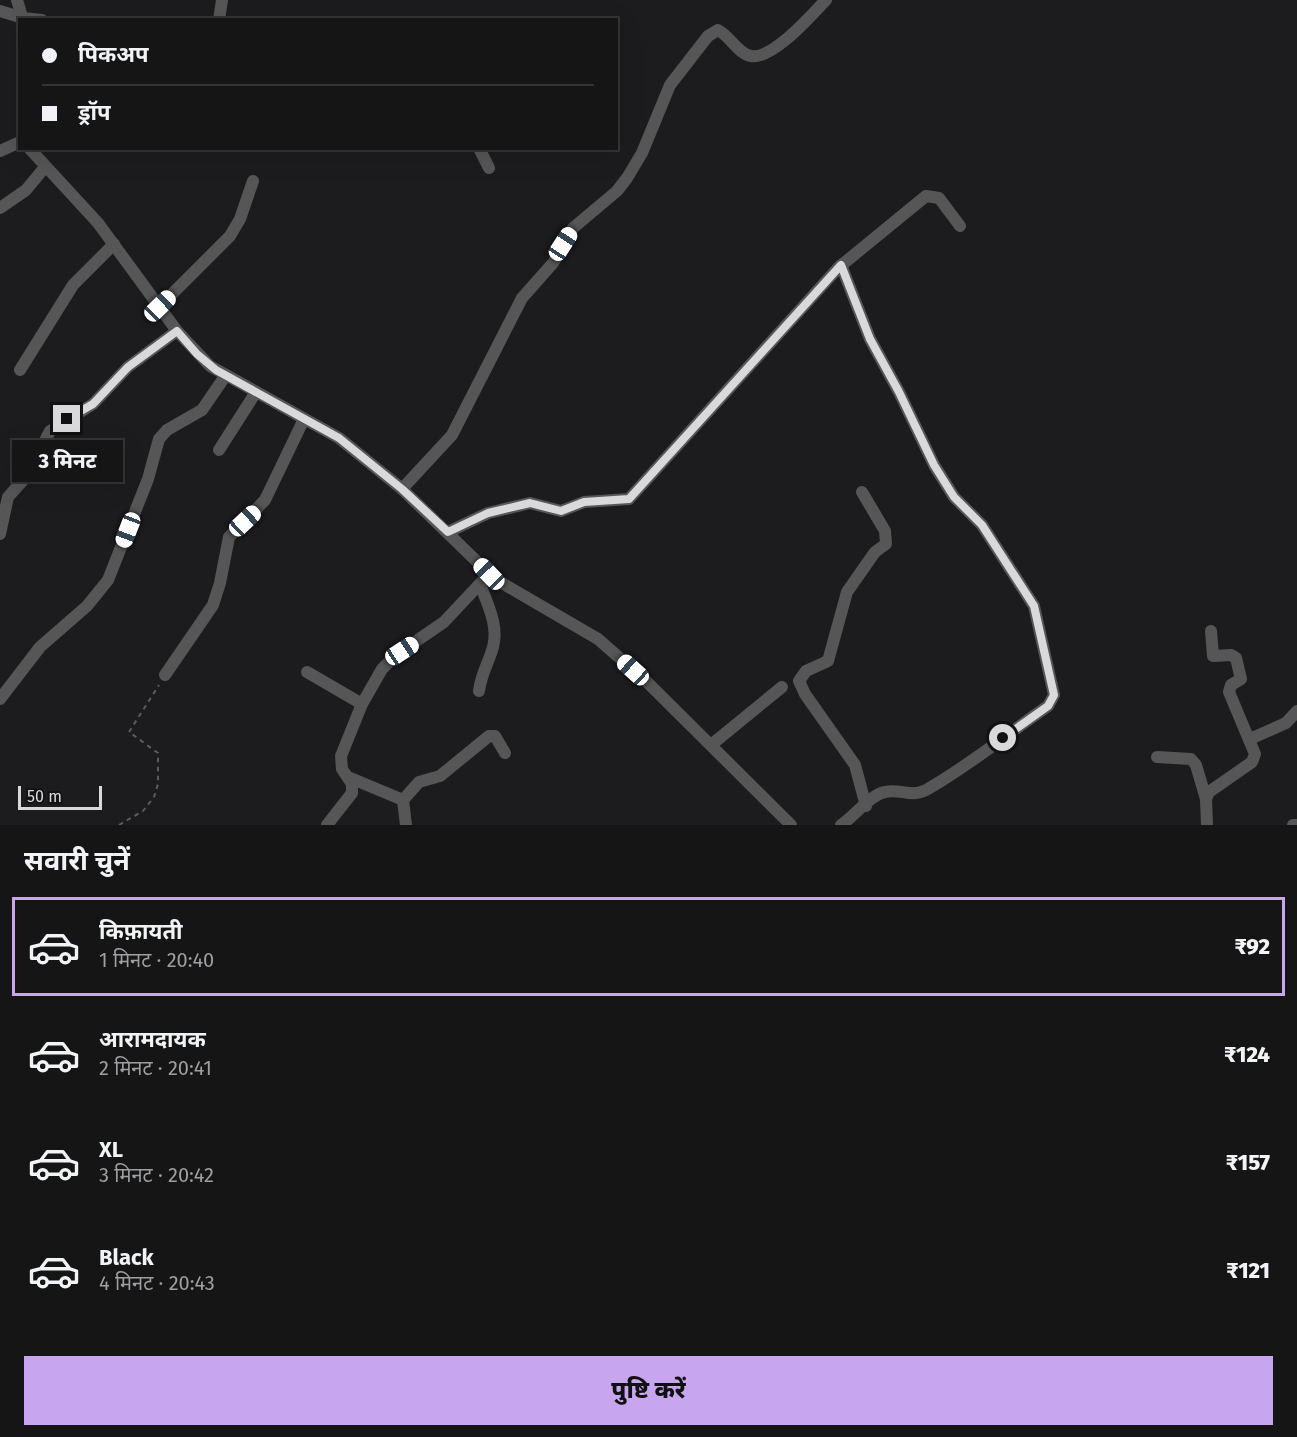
<!DOCTYPE html>
<html lang="hi">
<head>
<meta charset="utf-8">
<style>
  body { margin:0; font-family:"Fira Sans","Noto Sans Devanagari",sans-serif; background:#222223; color:#f1f3f6; height:100vh; display:flex; flex-direction:column; font-size:22px; white-space:nowrap }
  * { box-sizing:border-box; margin:0 }
  p { font-size:20px; color:#9d9fa1 }
  .icon { flex:none; width:33px; height:33px; fill:none; stroke:currentColor; stroke-width:2; stroke-linecap:round; stroke-linejoin:round }
  .map { position:relative; height:825px; overflow:hidden }
  .drawer { display:flex; flex-direction:column; background:#151516; flex:1 }
  .drawer>* { flex:none }
  .guide { position:absolute; left:18px; top:18px; width:600px; height:132px; border-radius:0px; box-shadow:0 6px 24px #0002,0 0 0 2px #343435; display:grid; align-content:center; height:132px; padding:0 24px; background:#151516 }
  .scale { position:absolute; left:18px; bottom:15px; width:84px; box-sizing:border-box; padding-left:6px; border:3px solid #d9d9db; border-top:0; font-size:16px; line-height:21px; white-space:nowrap; color:#d9d9db; -webkit-text-stroke:4px #131315; paint-order:stroke }
  .end { position:absolute; width:27px; height:27px; margin:-14px; border:8px solid #d9d9db; background:#111; box-shadow:0 0 0 3px #111 }
  .from { border-radius:50% }
  .bubble { position:absolute; height:42px; border-radius:0px; background:#151516; box-shadow:0 6px 24px #0002,0 0 0 2px #343435; font-size:20px; font-weight:800; line-height:42px; text-align:center }
  .car { position:absolute; width:18px; height:36px; margin:-18px -9px; border-radius:8px; box-shadow:0 0 4px 2px #0007; background:linear-gradient(#fff 24%,#345 0 40%,#fff 0 76%,#345 0 86%,#fff 0) }
  .guide b { display:flex; align-items:center; gap:21px; height:57px; font-size:22px }
  .guide b+b { border-top:2px solid #343435 }
  .guide i { width:15px; height:15px; background:#f1f3f6 }
  ul { padding:0; list-style:none }
  li { display:flex; align-items:center; gap:18px; height:99px; margin:0 12px 9px; padding:0 12px; border:3px solid transparent; border-radius:0px }
  li div { flex:1 }
  li b { display:block; font-size:22px }
  li em { font-style:normal; font-weight:800 }
  li.selected { border-color:#c8a6ef }
  li>.icon { width:54px; height:54px; stroke-width:1.5 }
  h2 { padding:0 24px; font-size:27px; line-height:72px }
  .cta { display:flex; gap:12px; margin-top:auto; padding:12px 24px }
  .cta a { flex:1; height:69px; border-radius:0px; background:#c8a6ef; color:#111; font-size:24px; font-weight:800; line-height:69px; text-align:center }
  .map>svg:first-child { display:block }
  .lines { fill:none; stroke-linecap:round; stroke-linejoin:round }
  .path { stroke:#5c5c5e; stroke-width:2; stroke-dasharray:4.5 4.5; stroke-linecap:butt }
  .minor { stroke:#575656; stroke-width:12 }
  .route { stroke:#d9d9db; stroke-width:8 }
</style>
</head>
<body>
<div class="map">
<svg width="1297" height="825" viewBox="0 0 1297 825">
  <rect width="100%" height="100%" fill="#1c1c1e"/>
  <g class="lines">
    <path class="path" d="M 119,825 L 143,811 L 154,797 L 158,784 L 158,753 L 129,732 L 159,685"/>
    <g class="minor">
      <path d="M 17,0 L 23,20"/>
      <path d="M 0,11 L 23,18 L 42,20"/>
      <path d="M 219,20 L 222,0"/>
      <path d="M 29,148 L 98,223 L 177,331 L 210,366 L 339,438 L 402,489 L 495,579 L 598,639 L 648,683 L 791,825"/>
      <path d="M 479,148 L 489,168"/>
      <path d="M 0,151 L 20,142"/>
      <path d="M 0,208 L 26,190 L 45,167"/>
      <path d="M 160,306 L 230,236 L 240,219 L 253,181"/>
      <path d="M 20,370 L 73,285 L 114,244"/>
      <path d="M 219,450 L 256,392"/>
      <path d="M 402,489 L 452,435 L 522,298 L 553,263 L 573,228 L 617,191 L 627,178 L 642,153 L 670,85 L 708,36 L 718,30 C 730,36 738,54 751,56 C 773,60 812,14 826,0"/>
      <path d="M 862,492 L 885,531 L 886,544 L 875,552 L 847,592 L 828,661 L 806,671 L 799,681 L 805,694 L 855,765 L 866,806"/>
      <path d="M 448,532 L 488,513 L 530,503 L 561,511 L 584,502 L 629,499 L 838,268 L 926,196 L 939,198 L 960,226"/>
      <path d="M 0,534 L 8,497 L 26,477 L 50,431 L 93,404 L 128,367 L 177,331"/>
      <path d="M 307,672 L 362,704"/>
      <path d="M 165,675 L 213,605 L 220,583 L 229,537 L 265,500 L 304,419"/>
      <path d="M 479,691 C 481,674 489,662 493,647 C 499,626 487,603 480,584"/>
      <path d="M 0,699 L 40,647 L 87,606 L 108,580 L 148,479 L 159,439 L 167,430 L 202,410 L 226,375"/>
      <path d="M 1250,739 L 1286,723 L 1297,711"/>
      <path d="M 711,745 L 782,687"/>
      <path d="M 1157,757 L 1191,759 L 1196,765 L 1206,799"/>
      <path d="M 348,777 L 403,800 L 406,825"/>
      <path d="M 403,800 L 419,782 L 440,776 L 489,736 L 495,736 L 505,753"/>
      <path d="M 327,825 L 352,793 L 352,784 L 342,769 L 341,756 L 362,704 L 382,669 L 396,655 L 444,622 L 489,574"/>
      <path d="M 841,825 C 855,816 870,795 885,792 C 899,788 911,798 926,790 C 969,766 1007,734 1048,706 L 1054,695 L 1034,606 L 982,525 L 954,497 L 934,465 L 899,392 L 870,339 L 841,265"/>
      <path d="M 1207,825 L 1206,799 L 1209,792 L 1252,762 L 1255,754 L 1229,692 L 1231,685 L 1241,679 L 1236,658 L 1231,655 L 1213,656 L 1211,631"/>
      <path d="M 1293,825 L 1297,825"/>
    </g>
  </g>
  <g class="lines">
    <path class="route" d="M 67,419 L 93,404 L 128,367 L 177,331 L 197,354 L 216,370 L 339,438 L 402,489 L 448,532 L 488,513 L 530,503 L 561,511 L 584,502 L 629,499 L 841,265 L 870,339 L 899,392 L 934,465 L 954,497 L 982,525 L 1034,606 L 1054,695 L 1048,706 L 1003,738"/>
  </g>
</svg>
<div class="scale">50 m</div>
<i class="end from" style="left:1003px;top:738px"></i>
<i class="end" style="left:67px;top:419px"></i>
<div class="bubble" style="left:12px;top:440px;width:111px">3 मिनट</div>
<i class="car" style="left:563px;top:244px;rotate:33deg"></i>
<i class="car" style="left:160px;top:306px;rotate:46deg"></i>
<i class="car" style="left:245px;top:521px;rotate:47deg"></i>
<i class="car" style="left:128px;top:530px;rotate:201deg"></i>
<i class="car" style="left:489px;top:574px;rotate:316deg"></i>
<i class="car" style="left:402px;top:651px;rotate:57deg"></i>
<i class="car" style="left:633px;top:670px;rotate:312deg"></i>
<div class="guide">
<b><i class="from"></i>पिकअप</b>
<b><i></i>ड्रॉप</b>
</div>
</div>
<section class="drawer">
<h2>सवारी चुनें</h2>
<ul>
<li class="selected"><svg class="icon" aria-label="car" viewBox="0 0 24 24"><path d="M5 17H2v-5l4-1 3-4h7l3 4 3 1v5h-3M9 17h6M6 11h13"/><circle cx="7" cy="17" r="2"/><circle cx="17" cy="17" r="2"/></svg><div><b>किफ़ायती</b><p>1 मिनट · 20:40</p></div><em>₹92</em></li>
<li><svg class="icon" aria-label="car" viewBox="0 0 24 24"><path d="M5 17H2v-5l4-1 3-4h7l3 4 3 1v5h-3M9 17h6M6 11h13"/><circle cx="7" cy="17" r="2"/><circle cx="17" cy="17" r="2"/></svg><div><b>आरामदायक</b><p>2 मिनट · 20:41</p></div><em>₹124</em></li>
<li><svg class="icon" aria-label="car" viewBox="0 0 24 24"><path d="M5 17H2v-5l4-1 3-4h7l3 4 3 1v5h-3M9 17h6M6 11h13"/><circle cx="7" cy="17" r="2"/><circle cx="17" cy="17" r="2"/></svg><div><b>XL</b><p>3 मिनट · 20:42</p></div><em>₹157</em></li>
<li><svg class="icon" aria-label="car" viewBox="0 0 24 24"><path d="M5 17H2v-5l4-1 3-4h7l3 4 3 1v5h-3M9 17h6M6 11h13"/><circle cx="7" cy="17" r="2"/><circle cx="17" cy="17" r="2"/></svg><div><b>Black</b><p>4 मिनट · 20:43</p></div><em>₹121</em></li>
</ul>
<div class="cta"><a>पुष्टि करें</a></div>
</section>
</body>
</html>
